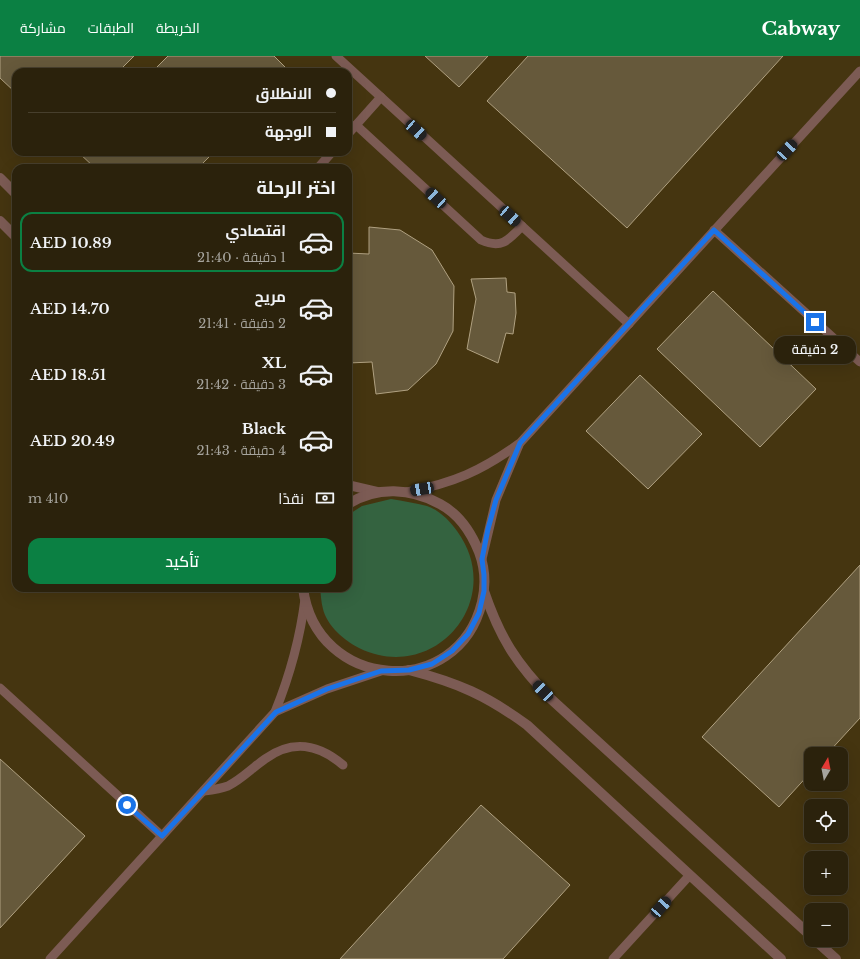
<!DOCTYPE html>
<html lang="ar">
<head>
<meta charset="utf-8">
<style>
  body { margin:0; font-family:"Libre Baskerville",Cairo,serif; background:#372f1a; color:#f1f3f6; direction:rtl; height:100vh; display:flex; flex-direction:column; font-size:15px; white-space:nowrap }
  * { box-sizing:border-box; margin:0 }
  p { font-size:13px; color:#a6a49d }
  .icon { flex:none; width:22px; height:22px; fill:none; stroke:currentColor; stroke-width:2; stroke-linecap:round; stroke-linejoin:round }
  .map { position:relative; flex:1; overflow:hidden; direction:ltr }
  .drawer { position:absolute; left:12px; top:108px; width:340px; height:428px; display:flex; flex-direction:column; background:#2b220c; border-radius:12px; box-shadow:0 4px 16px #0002,0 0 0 1px #473f2d; direction:rtl }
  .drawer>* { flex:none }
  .top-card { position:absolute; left:12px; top:12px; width:340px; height:88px; border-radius:12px; box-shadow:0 4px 16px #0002,0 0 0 1px #473f2d; direction:rtl; display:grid; align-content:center; height:88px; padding:0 16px; background:#2b220c }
  .needle { width:26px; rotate:10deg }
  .tools { position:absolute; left:804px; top:691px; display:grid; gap:8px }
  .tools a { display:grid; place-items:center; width:44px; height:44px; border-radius:8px; background:#2b220c; box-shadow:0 4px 16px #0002,0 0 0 1px #473f2d; font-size:20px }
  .end { position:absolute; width:18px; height:18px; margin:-9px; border:5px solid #1a73e8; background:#fff; box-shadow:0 0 0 2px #fff }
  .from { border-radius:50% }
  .bubble { position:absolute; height:28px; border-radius:12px; background:#2b220c; box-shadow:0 4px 16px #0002,0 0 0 1px #473f2d; font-size:13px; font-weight:600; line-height:28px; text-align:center; direction:rtl }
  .car { position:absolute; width:12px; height:24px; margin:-12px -6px; border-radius:5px; box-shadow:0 0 3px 1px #0007; background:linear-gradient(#222 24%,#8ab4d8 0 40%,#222 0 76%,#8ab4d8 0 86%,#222 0) }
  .top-card b { display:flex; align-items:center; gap:14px; height:38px; font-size:15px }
  .top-card b+b { border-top:1px solid #473f2d }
  .top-card i { width:10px; height:10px; background:#f1f3f6 }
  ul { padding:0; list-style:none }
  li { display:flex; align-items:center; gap:12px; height:60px; margin:0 8px 6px; padding:0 8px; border:2px solid transparent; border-radius:12px }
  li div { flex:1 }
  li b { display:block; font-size:15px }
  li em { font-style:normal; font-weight:600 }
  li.selected { border-color:#0b8043 }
  li>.icon { width:36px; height:36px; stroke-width:1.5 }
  h2 { padding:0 16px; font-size:18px; line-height:48px }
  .pay { display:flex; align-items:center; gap:10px; height:44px; padding:0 16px; font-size:15px }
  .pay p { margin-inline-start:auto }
  .action { display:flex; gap:8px; margin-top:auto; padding:8px 16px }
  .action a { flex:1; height:46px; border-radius:12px; background:#0b8043; color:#fff; font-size:16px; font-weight:600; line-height:46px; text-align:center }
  header { display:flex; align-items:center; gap:24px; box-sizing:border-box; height:56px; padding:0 20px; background:#0b8043; color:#fff }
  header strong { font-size:19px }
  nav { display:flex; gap:22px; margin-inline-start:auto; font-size:14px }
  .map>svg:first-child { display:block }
  .built { fill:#453510; fill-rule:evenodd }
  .green { fill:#346340 }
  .building { fill:#66593b; stroke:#b0a181 }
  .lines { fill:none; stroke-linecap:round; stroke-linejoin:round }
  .service { stroke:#7c5b54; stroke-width:9 }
  .minor { stroke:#7c5b54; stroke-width:10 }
  .route { stroke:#1a73e8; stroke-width:5 }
</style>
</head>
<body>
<header>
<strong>Cabway</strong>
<nav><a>الخريطة</a><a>الطبقات</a><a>مشاركة</a></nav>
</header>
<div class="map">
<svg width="860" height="903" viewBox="0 0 860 903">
  <rect width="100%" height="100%" fill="#392d10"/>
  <path class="built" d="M 0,0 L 860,0 L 860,903 L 0,903 ZM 16,16 L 348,16 L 348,96 L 16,96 ZM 16,112 L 348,112 L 348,532 L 16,532 ZM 811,698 L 841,698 L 841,728 L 811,728 ZM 811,750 L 841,750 L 841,780 L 811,780 ZM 811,802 L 841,802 L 841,832 L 811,832 ZM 811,854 L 841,854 L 841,884 L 811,884 Z"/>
  <path class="green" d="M 391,443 C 403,445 416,447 427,450 C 439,454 450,465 457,475 C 507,543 435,629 359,592 C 345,585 327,570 323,553 C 321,546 321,539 320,532 L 348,532 L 348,459 L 362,450 Z"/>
  <g class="building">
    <path d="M 0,0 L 134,0 L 118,16 L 16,16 L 16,37 L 0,22 Z"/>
    <path d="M 168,0 L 274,0 L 290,16 L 152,16 Z"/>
    <path d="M 425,0 L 488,0 L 459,31 Z"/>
    <path d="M 528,0 L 783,0 L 627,172 L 487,45 Z"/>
    <path d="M 78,96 L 214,96 L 198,112 L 95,112 Z"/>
    <path d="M 369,171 L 400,174 L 432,194 L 454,230 L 453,275 L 436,308 L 408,334 L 376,338 L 372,306 L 348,307 L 348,197 L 369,198 Z"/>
    <path d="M 506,222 L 507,236 L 515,237 L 516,257 L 513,278 L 506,277 L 498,307 L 467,293 L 476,243 L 471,223 Z"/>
    <path d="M 713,235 L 816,333 L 760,391 L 657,293 Z"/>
    <path d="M 640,319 L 702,378 L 648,433 L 586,375 Z"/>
    <path d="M 860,509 L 860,662 L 827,698 L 811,698 L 811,716 L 779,751 L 702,681 Z"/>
    <path d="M 0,703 L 85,780 L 0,872 Z"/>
    <path d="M 481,749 L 570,829 L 503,903 L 340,903 Z"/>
  </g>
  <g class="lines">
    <g class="service">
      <path d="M 336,0 L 629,268"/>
      <path d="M 356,69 L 481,184 C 501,193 508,185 522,170"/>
      <path d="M 348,78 L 381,41"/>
      <path d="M 318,112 L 332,96"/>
      <path d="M 714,174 L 860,306"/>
      <path d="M 407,436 C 454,427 481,415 520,387 L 860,15"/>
      <path d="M 482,503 L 496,444 L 519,389"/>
      <path d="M 0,632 L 162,780"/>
      <path d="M 275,656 L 327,633 L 381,615"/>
      <path d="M 204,735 C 212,734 220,733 228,730 C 242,723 252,712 265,703 C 293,683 318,688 343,709"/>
      <path d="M 50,903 L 275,656 C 290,619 300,583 305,543"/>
      <path d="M 613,903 L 689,820"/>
    </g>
    <g class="minor">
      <path d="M 0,122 L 16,138"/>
      <path d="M 0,165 L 16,181"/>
      <path d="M 348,429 L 378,436"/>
      <path d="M 303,532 C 316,635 458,645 482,546 C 486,529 485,512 479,496 C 471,476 459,458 440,448 C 411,432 377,430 348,448"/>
      <path d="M 484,535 C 500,582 516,607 551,643 L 811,880"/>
      <path d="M 409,614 C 458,627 486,639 527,669 L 781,903"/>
      <path d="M 815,884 L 836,903"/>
    </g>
  </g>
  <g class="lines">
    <path class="route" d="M 127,749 L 162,780 L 276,656 L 327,633 L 381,615 L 409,614 L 432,608 L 452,595 L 468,578 L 479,557 L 484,535 L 484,519 L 482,503 L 488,473 L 496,444 L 520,387 L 714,174 L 815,266"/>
  </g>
</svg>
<div class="tools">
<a><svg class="needle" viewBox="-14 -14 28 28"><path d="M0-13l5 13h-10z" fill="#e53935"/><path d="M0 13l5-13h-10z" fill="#a6a49d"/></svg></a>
<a><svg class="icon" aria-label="locate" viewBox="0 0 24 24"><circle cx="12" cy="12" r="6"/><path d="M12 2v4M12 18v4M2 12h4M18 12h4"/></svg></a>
<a>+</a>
<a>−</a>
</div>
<i class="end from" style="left:127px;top:749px"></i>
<i class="end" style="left:815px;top:266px"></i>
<div class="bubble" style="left:774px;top:280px;width:82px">2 دقيقة</div>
<i class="car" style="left:416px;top:74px;rotate:132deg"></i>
<i class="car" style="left:787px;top:94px;rotate:43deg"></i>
<i class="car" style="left:436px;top:142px;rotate:313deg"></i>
<i class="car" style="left:510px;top:160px;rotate:132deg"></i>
<i class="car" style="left:422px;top:433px;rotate:260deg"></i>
<i class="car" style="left:543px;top:635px;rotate:316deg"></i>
<i class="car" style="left:661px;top:851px;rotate:42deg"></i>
<div class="top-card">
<b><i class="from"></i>الانطلاق</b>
<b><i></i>الوجهة</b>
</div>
<section class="drawer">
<h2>اختر الرحلة</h2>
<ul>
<li class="selected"><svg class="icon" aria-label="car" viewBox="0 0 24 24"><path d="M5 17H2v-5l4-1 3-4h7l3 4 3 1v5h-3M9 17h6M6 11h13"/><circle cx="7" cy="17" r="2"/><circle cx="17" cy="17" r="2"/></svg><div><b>اقتصادي</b><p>1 دقيقة · 21:40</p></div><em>AED 10.89</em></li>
<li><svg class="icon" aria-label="car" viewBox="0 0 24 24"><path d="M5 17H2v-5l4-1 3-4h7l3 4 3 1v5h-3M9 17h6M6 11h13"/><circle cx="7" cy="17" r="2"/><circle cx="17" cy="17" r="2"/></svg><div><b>مريح</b><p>2 دقيقة · 21:41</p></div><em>AED 14.70</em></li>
<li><svg class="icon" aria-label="car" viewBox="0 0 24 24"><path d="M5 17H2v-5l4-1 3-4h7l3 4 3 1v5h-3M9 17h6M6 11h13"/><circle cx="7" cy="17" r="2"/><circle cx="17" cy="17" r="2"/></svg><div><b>XL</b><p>3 دقيقة · 21:42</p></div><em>AED 18.51</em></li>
<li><svg class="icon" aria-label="car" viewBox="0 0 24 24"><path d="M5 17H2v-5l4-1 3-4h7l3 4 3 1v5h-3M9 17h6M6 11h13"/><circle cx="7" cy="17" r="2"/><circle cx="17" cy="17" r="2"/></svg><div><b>Black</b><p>4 دقيقة · 21:43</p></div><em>AED 20.49</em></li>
</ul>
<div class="pay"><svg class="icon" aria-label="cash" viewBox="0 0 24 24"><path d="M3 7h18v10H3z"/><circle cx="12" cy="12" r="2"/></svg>نقدًا<p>410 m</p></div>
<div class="action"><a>تأكيد</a></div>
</section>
</div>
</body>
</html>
